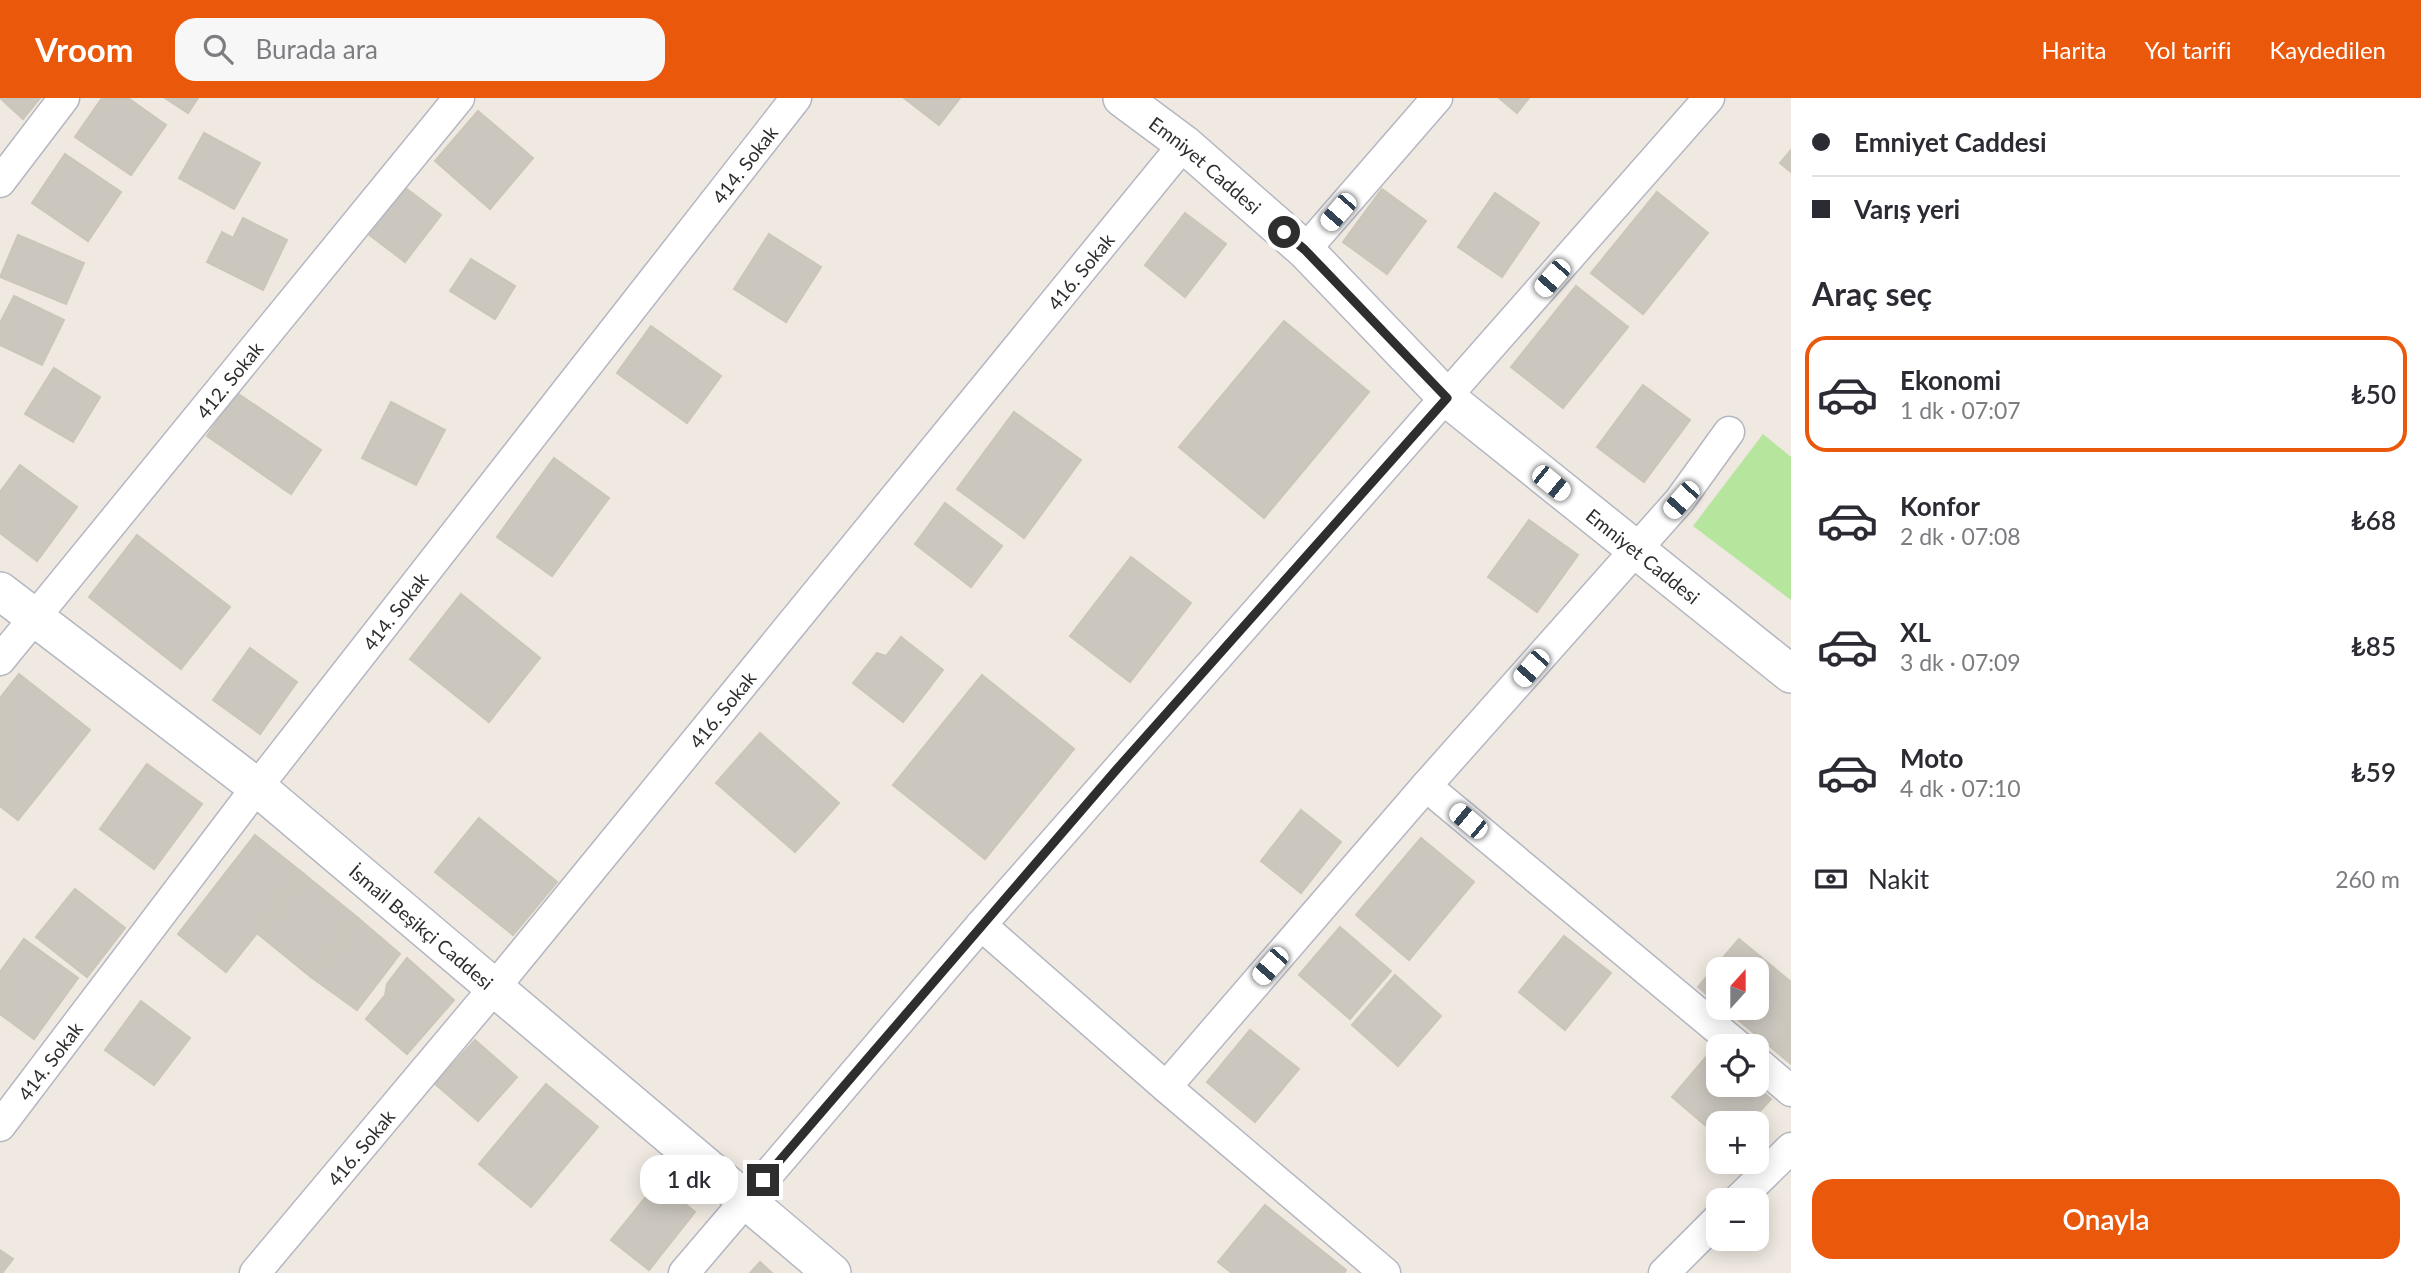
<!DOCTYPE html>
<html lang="tr">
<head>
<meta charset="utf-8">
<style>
  body { margin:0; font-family:Lato,sans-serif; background:#f7f7f7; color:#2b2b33; height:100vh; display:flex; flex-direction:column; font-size:26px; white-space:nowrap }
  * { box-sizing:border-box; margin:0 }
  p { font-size:23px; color:#7c7c81 }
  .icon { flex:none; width:38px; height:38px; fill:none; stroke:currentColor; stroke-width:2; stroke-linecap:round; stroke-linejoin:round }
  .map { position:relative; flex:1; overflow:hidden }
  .sheet { display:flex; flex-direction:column; background:#fff; width:630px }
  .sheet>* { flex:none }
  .hud { display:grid; align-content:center; height:154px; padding:0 21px; background:#fff }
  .needle { width:46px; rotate:21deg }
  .buttons { position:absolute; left:1706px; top:859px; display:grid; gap:14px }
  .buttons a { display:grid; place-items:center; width:63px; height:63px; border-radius:14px; background:#fff; box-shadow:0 4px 18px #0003; font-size:35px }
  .end { position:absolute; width:32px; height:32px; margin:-16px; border:9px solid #2e2e2e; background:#fff; box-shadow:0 0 0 4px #fff }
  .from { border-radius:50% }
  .bubble { position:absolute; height:49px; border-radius:21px; background:#fff; box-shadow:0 4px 18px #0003; font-size:23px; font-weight:600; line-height:49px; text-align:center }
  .car { position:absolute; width:21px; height:42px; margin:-21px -10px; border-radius:9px; box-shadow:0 0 5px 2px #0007; background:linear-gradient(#fff 24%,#345 0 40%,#fff 0 76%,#345 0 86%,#fff 0) }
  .hud b { display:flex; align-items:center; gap:24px; height:66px; font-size:26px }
  .hud b+b { border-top:2px solid #e1e1e2 }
  .hud i { width:18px; height:18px; background:#2b2b33 }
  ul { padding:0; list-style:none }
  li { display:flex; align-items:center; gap:21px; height:116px; margin:0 14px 10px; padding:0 7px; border:4px solid transparent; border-radius:21px }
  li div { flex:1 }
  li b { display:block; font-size:26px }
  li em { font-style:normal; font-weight:600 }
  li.current { border-color:#ea580c }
  li>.icon { width:63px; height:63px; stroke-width:1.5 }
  h2 { padding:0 21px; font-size:32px; line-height:84px }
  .pay { display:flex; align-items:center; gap:18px; height:77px; padding:0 21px; font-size:26px }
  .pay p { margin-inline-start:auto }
  .button { display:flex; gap:14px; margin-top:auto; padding:14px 21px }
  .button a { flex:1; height:80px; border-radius:21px; background:#ea580c; color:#fff; font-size:28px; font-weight:600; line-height:80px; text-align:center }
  header { display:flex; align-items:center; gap:42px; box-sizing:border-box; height:98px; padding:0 35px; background:#ea580c; color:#fff }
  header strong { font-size:33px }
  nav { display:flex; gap:38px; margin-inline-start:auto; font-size:24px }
  .search { width:490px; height:63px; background:#f7f7f7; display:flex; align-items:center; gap:18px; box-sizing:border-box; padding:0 24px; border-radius:21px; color:#7c7c81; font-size:26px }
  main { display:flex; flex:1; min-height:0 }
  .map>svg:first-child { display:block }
  .green { fill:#b6e59e }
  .building { fill:#cbc7bf; stroke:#cbc5ba; stroke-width:2 }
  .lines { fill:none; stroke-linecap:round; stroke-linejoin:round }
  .minor-casing { stroke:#b4b7c1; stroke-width:33 }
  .tertiary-casing { stroke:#b4b7c1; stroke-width:40 }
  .minor { stroke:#fff; stroke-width:30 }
  .tertiary { stroke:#fff; stroke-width:37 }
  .route { stroke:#2e2e2e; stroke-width:9 }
  .labels { text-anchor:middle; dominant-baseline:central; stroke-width:7; stroke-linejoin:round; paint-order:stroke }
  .street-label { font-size:19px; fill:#2e2e2e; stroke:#fff }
</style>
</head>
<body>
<header>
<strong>Vroom</strong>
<div class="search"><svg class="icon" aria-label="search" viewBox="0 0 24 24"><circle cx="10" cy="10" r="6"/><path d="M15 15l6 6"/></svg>Burada ara</div>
<nav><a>Harita</a><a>Yol tarifi</a><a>Kaydedilen</a></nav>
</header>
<main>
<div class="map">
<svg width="1791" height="1175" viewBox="0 0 1791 1175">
  <rect width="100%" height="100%" fill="#efe9e1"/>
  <path class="green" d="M 1763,336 L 1791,359 L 1791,502 L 1693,428 Z"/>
  <g class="building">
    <path d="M 0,0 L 40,0 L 23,21 Z"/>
    <path d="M 102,0 L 128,0 L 166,27 L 131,77 L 75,39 Z"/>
    <path d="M 165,0 L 198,0 L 188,15 Z"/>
    <path d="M 904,0 L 960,0 L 939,27 Z"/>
    <path d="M 1499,0 L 1529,0 L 1517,15 Z"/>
    <path d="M 478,13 L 533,60 L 490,111 L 435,63 Z"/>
    <path d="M 204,35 L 260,65 L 234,111 L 179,80 Z"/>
    <path d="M 1791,52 L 1791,74 L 1780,65 Z"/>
    <path d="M 65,56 L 121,94 L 88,143 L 32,105 Z"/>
    <path d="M 399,85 L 441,117 L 405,164 L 363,132 Z"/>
    <path d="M 1382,91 L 1426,123 L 1387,176 L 1343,144 Z"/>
    <path d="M 1657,94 L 1708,135 L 1643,216 L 1591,175 Z"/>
    <path d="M 1495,95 L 1539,125 L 1502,179 L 1458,149 Z"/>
    <path d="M 1185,115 L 1226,146 L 1185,199 L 1145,167 Z"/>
    <path d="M 243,120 L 287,142 L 263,192 L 207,164 L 222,134 L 233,140 Z"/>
    <path d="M 769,136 L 821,169 L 786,224 L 734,191 Z"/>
    <path d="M 18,137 L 84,165 L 66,206 L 0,179 Z"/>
    <path d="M 471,161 L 515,188 L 495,221 L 450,193 Z"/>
    <path d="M 1576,188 L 1628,229 L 1563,310 L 1511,269 Z"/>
    <path d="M 14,198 L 64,222 L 42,267 L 0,247 L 0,225 Z"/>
    <path d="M 1284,223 L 1369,294 L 1264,420 L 1179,349 Z"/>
    <path d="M 651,228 L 721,278 L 687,325 L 617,275 Z"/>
    <path d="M 54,270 L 100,299 L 73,344 L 25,316 Z"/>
    <path d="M 1643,287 L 1690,322 L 1644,384 L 1597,349 Z"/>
    <path d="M 237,295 L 321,352 L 291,396 L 207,338 Z"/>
    <path d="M 391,304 L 445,332 L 416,387 L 362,360 Z"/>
    <path d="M 1014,314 L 1081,362 L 1024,440 L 957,391 Z"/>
    <path d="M 554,360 L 609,400 L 552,478 L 497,439 Z"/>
    <path d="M 20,367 L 77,409 L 37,463 L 0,435 L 0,394 Z"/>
    <path d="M 945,405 L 1002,448 L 971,489 L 915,446 Z"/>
    <path d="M 1529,422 L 1578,457 L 1537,514 L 1488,479 Z"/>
    <path d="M 137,437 L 230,509 L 181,571 L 89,499 Z"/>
    <path d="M 1131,459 L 1191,505 L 1130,584 L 1070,538 Z"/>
    <path d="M 461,496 L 540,560 L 489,624 L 410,561 Z"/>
    <path d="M 901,539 L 943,572 L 903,624 L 853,585 L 877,555 L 886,558 Z"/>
    <path d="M 250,550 L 297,584 L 260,636 L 213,602 Z"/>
    <path d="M 19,576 L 90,632 L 18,722 L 0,708 L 0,600 Z"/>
    <path d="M 982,577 L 1074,651 L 985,761 L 893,687 Z"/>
    <path d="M 760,635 L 839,705 L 795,754 L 716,685 Z"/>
    <path d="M 147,666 L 202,706 L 154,771 L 100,731 Z"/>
    <path d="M 1301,712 L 1341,744 L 1301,795 L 1261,763 Z"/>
    <path d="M 479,720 L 557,784 L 513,837 L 435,774 Z"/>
    <path d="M 255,737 L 304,776 L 226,874 L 178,836 Z"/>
    <path d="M 1421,740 L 1474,784 L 1409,862 L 1356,817 Z"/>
    <path d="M 304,776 L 358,820 L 311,879 L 257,835 Z"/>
    <path d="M 75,791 L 125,830 L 87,879 L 36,839 Z"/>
    <path d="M 358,820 L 400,856 L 357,912 L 311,879 Z"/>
    <path d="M 1340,829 L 1391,873 L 1350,921 L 1299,877 Z"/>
    <path d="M 1564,838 L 1611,875 L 1565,932 L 1519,894 Z"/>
    <path d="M 24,841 L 78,880 L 34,941 L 0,916 L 0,874 Z"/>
    <path d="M 1739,841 L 1791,884 L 1791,966 L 1724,910 L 1757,910 L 1757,872 L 1718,872 L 1718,906 L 1698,889 Z"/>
    <path d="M 407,860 L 454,902 L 407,956 L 366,921 L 385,897 L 387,886 Z"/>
    <path d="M 1395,877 L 1441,918 L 1398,968 L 1352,927 Z"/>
    <path d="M 141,903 L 190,940 L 154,987 L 105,952 Z"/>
    <path d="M 1250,932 L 1299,971 L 1255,1024 L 1207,984 Z"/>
    <path d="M 475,942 L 517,979 L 478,1023 L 435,986 Z"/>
    <path d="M 1712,952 L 1718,957 L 1718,987 L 1754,987 L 1771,1001 L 1748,1026 L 1718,1026 L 1718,1038 L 1672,999 Z"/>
    <path d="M 546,986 L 598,1029 L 531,1109 L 479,1066 Z"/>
    <path d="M 658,1084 L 695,1114 L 649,1172 L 611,1142 Z"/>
    <path d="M 1265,1107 L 1346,1172 L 1344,1175 L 1232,1175 L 1218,1164 Z"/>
    <path d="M 0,1152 L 13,1161 L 2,1175 L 0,1175 Z"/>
    <path d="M 760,1164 L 772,1175 L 750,1175 Z"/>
  </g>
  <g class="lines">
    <defs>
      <g id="minor">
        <path d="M 0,84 L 64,0"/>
        <path d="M 1305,152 L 1437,0"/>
        <path id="s1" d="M 0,562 L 459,0"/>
        <path d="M 1426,688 L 1738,948"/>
        <path d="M 981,827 L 1166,989 L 1385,1175"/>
        <path d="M 1757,964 L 1791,993"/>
        <path d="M 1166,989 L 1426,688 L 1680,402 L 1729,334"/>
        <path id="s2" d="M 0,1028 L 257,689 L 796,0"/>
        <path d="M 1738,1102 L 1791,1050"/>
        <path id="s3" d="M 255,1175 L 495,889 L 1184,46"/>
        <path d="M 684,1175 L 981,827 L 1709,0"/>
        <path d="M 1664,1175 L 1718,1121"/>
      </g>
      <g id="tertiary">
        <path id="s4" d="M 1122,0 L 1184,46 L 1305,152 L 1447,300 L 1791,576"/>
        <path id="s5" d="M 0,493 L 257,689 L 832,1175"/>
      </g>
    </defs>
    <use href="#minor" class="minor-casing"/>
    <use href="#tertiary" class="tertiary-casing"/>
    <use href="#minor" class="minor"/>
    <use href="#tertiary" class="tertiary"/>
  </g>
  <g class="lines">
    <path class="route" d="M 763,1082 L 1117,671 L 1447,300 L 1305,152 L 1284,134"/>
  </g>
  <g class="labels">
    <g class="street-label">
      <text stroke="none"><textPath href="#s2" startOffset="1216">414. Sokak</textPath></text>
      <text stroke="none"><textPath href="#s4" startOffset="107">Emniyet Caddesi</textPath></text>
      <text stroke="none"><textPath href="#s3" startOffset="1298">416. Sokak</textPath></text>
      <text stroke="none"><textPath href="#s1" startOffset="362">412. Sokak</textPath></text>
      <text stroke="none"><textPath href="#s4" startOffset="695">Emniyet Caddesi</textPath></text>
      <text stroke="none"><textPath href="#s2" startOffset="649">414. Sokak</textPath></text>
      <text stroke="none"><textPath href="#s3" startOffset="732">416. Sokak</textPath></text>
      <text stroke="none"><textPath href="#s5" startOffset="539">İsmail Beşikçi Caddesi</textPath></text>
      <text stroke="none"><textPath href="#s2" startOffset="82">414. Sokak</textPath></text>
      <text stroke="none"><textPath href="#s3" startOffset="164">416. Sokak</textPath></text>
    </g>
  </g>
</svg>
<div class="buttons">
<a><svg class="needle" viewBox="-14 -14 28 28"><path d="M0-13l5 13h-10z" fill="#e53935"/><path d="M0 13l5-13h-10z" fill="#7c7c81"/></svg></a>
<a><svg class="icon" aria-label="locate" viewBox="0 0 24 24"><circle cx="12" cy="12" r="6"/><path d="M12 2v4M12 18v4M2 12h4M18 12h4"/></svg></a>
<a>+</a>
<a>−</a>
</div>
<i class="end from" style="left:1284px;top:134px"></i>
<i class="end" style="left:763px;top:1082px"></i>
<div class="bubble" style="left:640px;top:1057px;width:98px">1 dk</div>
<i class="car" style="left:1338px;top:114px;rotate:221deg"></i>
<i class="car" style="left:1552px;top:180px;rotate:221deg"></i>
<i class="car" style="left:1551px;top:385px;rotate:129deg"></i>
<i class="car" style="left:1681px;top:402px;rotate:222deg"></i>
<i class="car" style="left:1531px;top:570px;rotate:221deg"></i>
<i class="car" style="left:1468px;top:723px;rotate:310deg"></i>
<i class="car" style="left:1270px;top:868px;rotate:221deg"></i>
</div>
<section class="sheet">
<div class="hud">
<b><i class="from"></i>Emniyet Caddesi</b>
<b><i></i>Varış yeri</b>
</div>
<h2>Araç seç</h2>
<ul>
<li class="current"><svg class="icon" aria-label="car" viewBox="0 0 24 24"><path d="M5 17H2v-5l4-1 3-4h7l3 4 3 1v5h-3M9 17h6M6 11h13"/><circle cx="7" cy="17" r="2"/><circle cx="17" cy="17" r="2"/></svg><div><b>Ekonomi</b><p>1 dk · 07:07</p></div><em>₺50</em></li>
<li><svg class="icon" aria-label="car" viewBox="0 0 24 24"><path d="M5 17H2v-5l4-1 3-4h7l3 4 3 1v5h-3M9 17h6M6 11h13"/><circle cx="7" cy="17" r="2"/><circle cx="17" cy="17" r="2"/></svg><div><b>Konfor</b><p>2 dk · 07:08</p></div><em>₺68</em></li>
<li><svg class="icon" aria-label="car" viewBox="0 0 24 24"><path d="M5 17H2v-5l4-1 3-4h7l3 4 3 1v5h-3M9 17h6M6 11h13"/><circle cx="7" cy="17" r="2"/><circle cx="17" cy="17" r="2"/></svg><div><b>XL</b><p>3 dk · 07:09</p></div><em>₺85</em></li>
<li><svg class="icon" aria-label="car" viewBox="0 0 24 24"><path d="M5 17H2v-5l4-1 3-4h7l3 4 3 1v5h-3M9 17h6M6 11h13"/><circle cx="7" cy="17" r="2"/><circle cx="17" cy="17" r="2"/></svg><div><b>Moto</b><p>4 dk · 07:10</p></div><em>₺59</em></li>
</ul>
<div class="pay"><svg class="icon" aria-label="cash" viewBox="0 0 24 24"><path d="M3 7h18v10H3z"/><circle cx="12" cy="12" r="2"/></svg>Nakit<p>260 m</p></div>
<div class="button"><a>Onayla</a></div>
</section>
</main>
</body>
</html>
